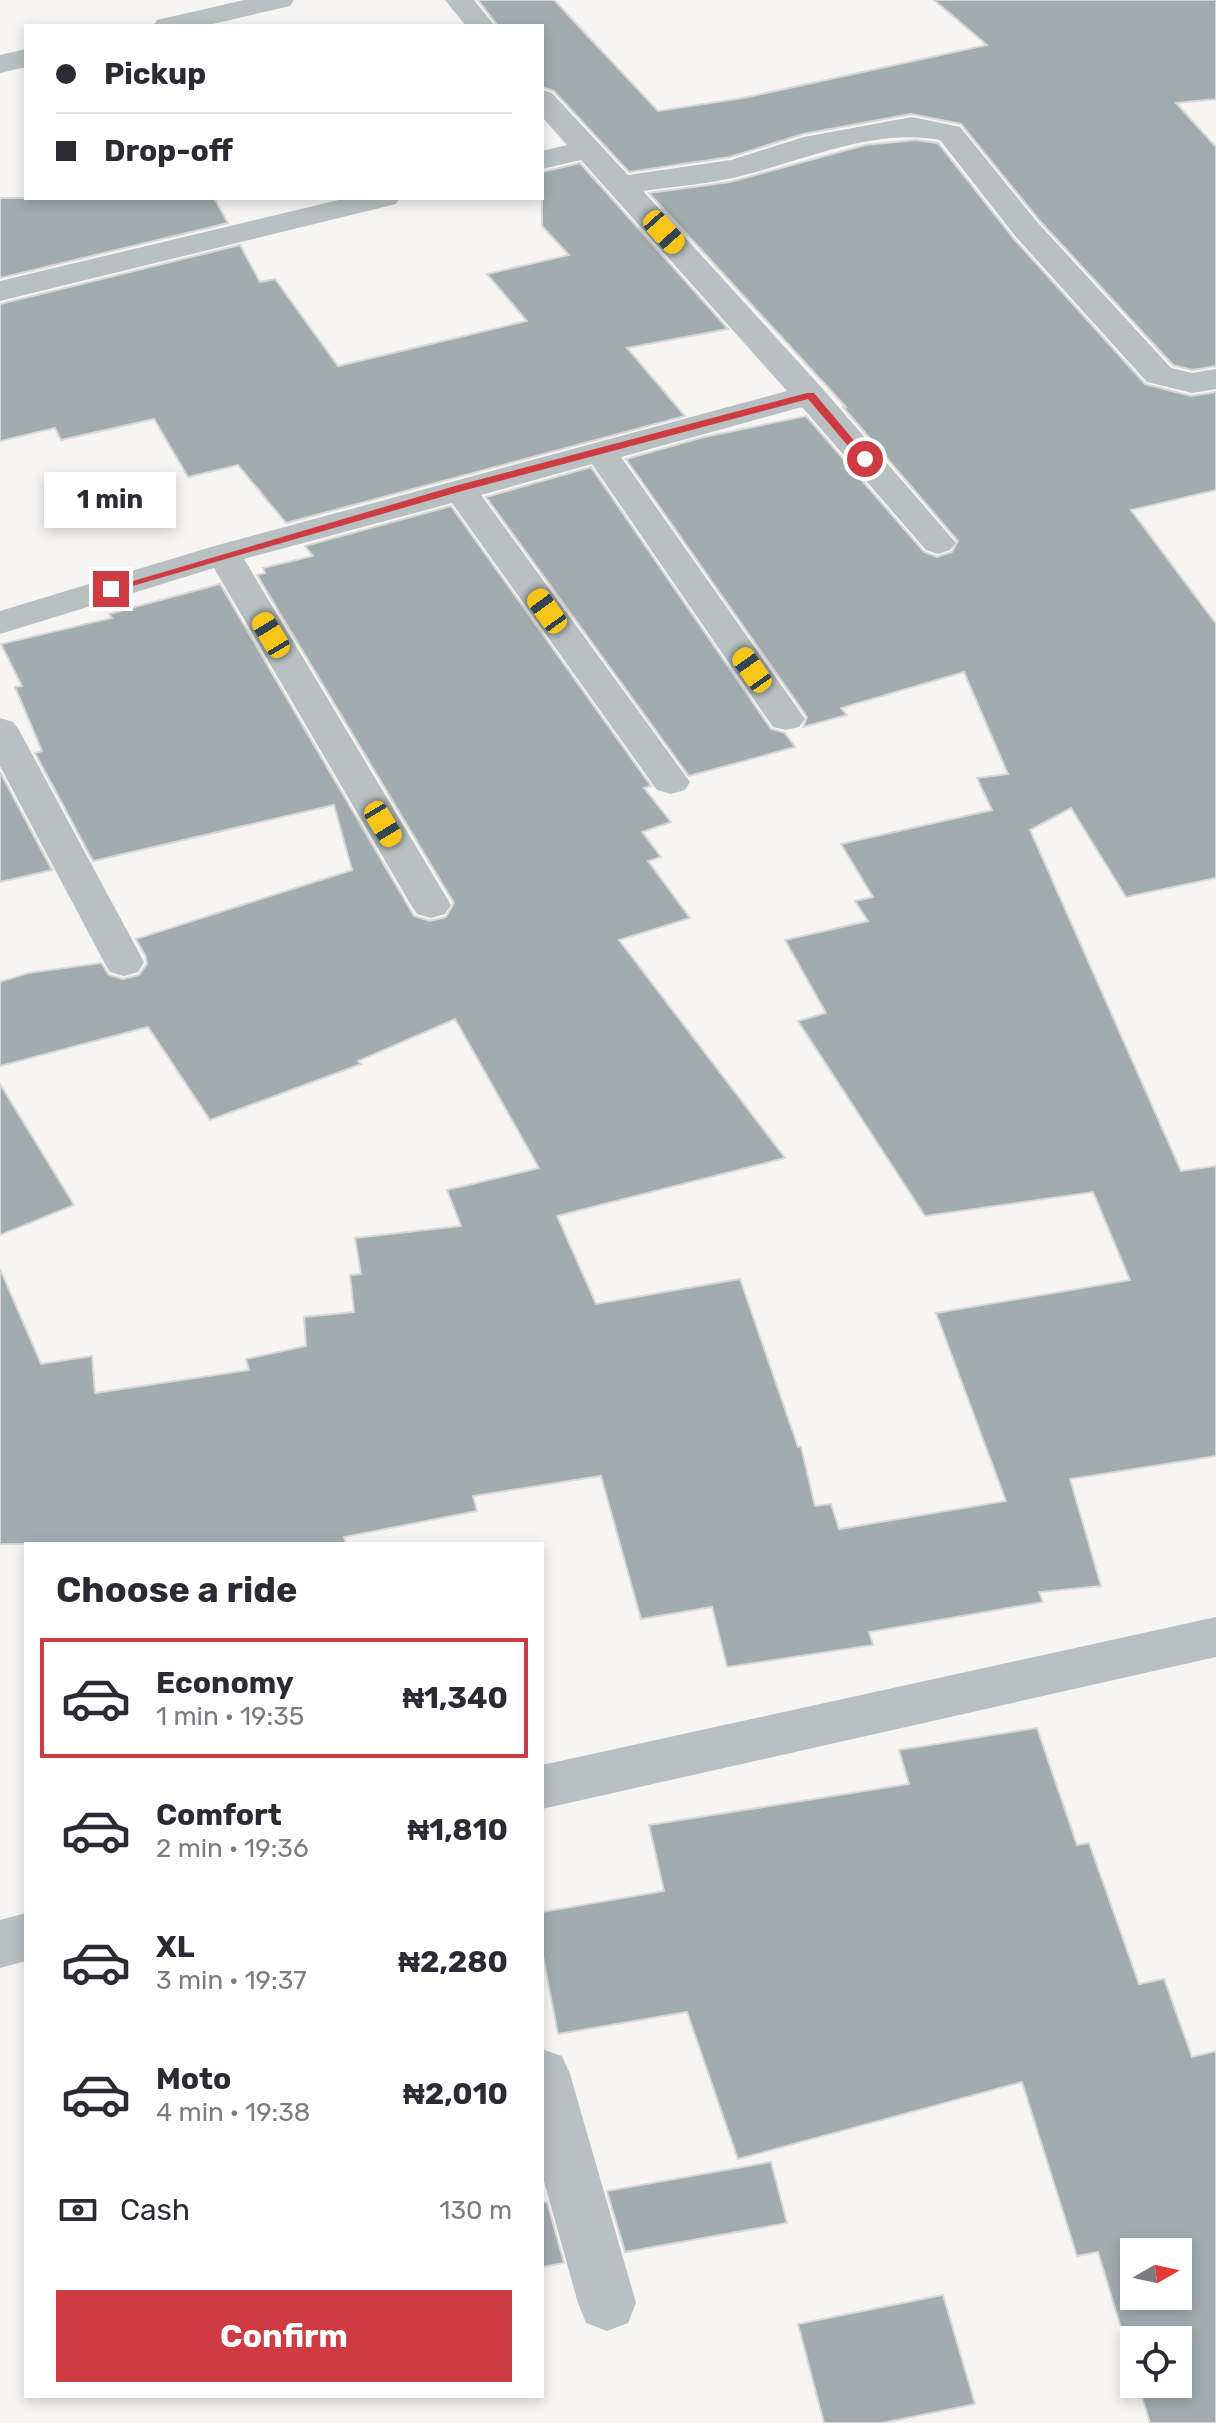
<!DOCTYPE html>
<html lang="en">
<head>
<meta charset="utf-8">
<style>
  body { margin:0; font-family:Rubik,sans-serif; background:#f2f2f3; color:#2b2b33; height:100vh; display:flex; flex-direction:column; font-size:30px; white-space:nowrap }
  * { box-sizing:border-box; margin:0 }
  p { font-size:26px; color:#7c7c81 }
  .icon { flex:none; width:44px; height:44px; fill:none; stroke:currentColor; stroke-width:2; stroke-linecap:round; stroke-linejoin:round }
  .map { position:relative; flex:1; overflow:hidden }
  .side { position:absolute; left:24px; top:1542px; width:520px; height:856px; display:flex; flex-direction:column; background:#fff; border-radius:0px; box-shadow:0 4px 12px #0003 }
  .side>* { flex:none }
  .guide { position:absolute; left:24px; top:24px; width:520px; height:176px; border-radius:0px; box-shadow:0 4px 12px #0003; display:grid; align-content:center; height:176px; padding:0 32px; background:#fff }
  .needle { width:52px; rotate:81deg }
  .controls { position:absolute; left:1120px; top:2238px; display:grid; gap:16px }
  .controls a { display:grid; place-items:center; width:72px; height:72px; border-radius:0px; background:#fff; box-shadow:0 4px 12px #0003; font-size:40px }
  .end { position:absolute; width:36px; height:36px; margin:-18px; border:10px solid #ce3b42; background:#fff; box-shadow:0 0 0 4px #fff }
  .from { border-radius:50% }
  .bubble { position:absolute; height:56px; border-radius:0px; background:#fff; box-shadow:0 4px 12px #0003; font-size:26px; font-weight:700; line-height:56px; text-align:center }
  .car { position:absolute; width:24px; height:48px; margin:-24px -12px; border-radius:10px; box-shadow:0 0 6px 2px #0007; background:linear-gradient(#f5c518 24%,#345 0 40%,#f5c518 0 76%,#345 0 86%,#f5c518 0) }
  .guide b { display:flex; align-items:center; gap:28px; height:76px; font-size:30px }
  .guide b+b { border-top:2px solid #e1e1e2 }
  .guide i { width:20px; height:20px; background:#2b2b33 }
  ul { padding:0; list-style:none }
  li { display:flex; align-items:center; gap:24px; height:120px; margin:0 16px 12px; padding:0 16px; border:4px solid transparent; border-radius:0px }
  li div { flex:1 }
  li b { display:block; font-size:30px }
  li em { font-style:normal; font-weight:700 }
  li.on { border-color:#ce3b42 }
  li>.icon { width:72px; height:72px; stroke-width:1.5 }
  h2 { padding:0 32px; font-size:36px; line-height:96px }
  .pay { display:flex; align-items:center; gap:20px; height:88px; padding:0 32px; font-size:30px }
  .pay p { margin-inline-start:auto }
  .button { display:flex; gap:16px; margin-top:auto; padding:16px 32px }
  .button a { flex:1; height:92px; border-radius:0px; background:#ce3b42; color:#fff; font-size:32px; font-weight:700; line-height:92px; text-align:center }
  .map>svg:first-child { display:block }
  .building { fill:#a2acae; stroke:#d8d7d6; stroke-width:2; fill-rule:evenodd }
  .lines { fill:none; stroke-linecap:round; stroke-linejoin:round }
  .minor { fill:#b9c0c1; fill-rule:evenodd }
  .route { fill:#ce3b42 }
</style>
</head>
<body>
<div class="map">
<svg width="1216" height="2423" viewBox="0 0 1216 2423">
  <rect width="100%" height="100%" fill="#f6f5f3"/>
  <g class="building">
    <path d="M 478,0 L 554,0 L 658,111 L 743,98 L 987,45 L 934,0 L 1216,0 L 1216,99 L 1176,103 L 1216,147 L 1216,366 L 1192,370 L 1173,365 L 1040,221 L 961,124 L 911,114 L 803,134 L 730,157 L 629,172 L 554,91 L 542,87 L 542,26 L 498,26 Z"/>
    <path d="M 915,140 L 938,143 L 1014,239 L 1145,384 L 1191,396 L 1216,392 L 1216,490 L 1131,510 L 1216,624 L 1216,878 L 1126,897 L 1071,808 L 1030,830 L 1181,1171 L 1216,1166 L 1216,1456 L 1070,1479 L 1101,1586 L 1039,1592 L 1043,1602 L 869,1632 L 873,1645 L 727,1667 L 712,1607 L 641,1619 L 601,1476 L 473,1496 L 477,1511 L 344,1537 L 346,1544 L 0,1544 L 0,1269 L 41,1364 L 92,1356 L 95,1393 L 249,1370 L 246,1359 L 306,1346 L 304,1317 L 354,1312 L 350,1275 L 361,1274 L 355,1238 L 461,1226 L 447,1190 L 539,1168 L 455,1019 L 358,1061 L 361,1064 L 210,1120 L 148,1027 L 0,1066 L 0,982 L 28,973 L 101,963 L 109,975 L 123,979 L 139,975 L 147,964 L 146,957 L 136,939 L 352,870 L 334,805 L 93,861 L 35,753 L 42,751 L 15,687 L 22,686 L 1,644 L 112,618 L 109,614 L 220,584 L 414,916 L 430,921 L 446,917 L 454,903 L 257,575 L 265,573 L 263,568 L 313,556 L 305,546 L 451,506 L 651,786 L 644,788 L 671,822 L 642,832 L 661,857 L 648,861 L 690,918 L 619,940 L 785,1158 L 557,1216 L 596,1304 L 740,1279 L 798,1447 L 801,1447 L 815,1506 L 831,1504 L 839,1529 L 1006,1501 L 936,1313 L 1130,1280 L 1093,1192 L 925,1216 L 798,1021 L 826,1013 L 785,940 L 868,921 L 855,901 L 873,897 L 841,844 L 992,810 L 977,778 L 1008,774 L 964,672 L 841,708 L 847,715 L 803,727 L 807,717 L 626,459 L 704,437 L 806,416 L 924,552 L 937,557 L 952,552 L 958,541 L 843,407 L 846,407 L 649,193 L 730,182 L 865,145 Z"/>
    <path d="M 580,163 L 728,329 L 627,348 L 685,416 L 286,523 L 238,465 L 188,477 L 154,419 L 61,440 L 55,428 L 0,441 L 0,304 L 240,245 L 260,282 L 275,279 L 338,366 L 456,338 L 527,321 L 487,274 L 569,255 L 542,226 L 542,172 Z"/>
    <path d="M 0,198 L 214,198 L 228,223 L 0,278 Z"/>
    <path d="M 591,467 L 771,729 L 785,733 L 795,747 L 689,776 L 486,497 Z"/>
    <path d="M 0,772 L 52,870 L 0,882 Z"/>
    <path d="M 0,1084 L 74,1205 L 0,1235 Z"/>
    <path d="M 1037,1728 L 1077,1845 L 1089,1843 L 1139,1984 L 1164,1979 L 1192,2057 L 1216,2051 L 1216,2423 L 1150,2423 L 1138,2384 L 1178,2384 L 1178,2340 L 1134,2340 L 1134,2370 L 1098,2252 L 1077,2256 L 1022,2082 L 738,2159 L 687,2012 L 558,2034 L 542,1951 L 542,1912 L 664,1891 L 649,1825 L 909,1784 L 899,1750 ZM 1134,2252 L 1178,2252 L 1178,2296 L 1134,2296 Z"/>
    <path d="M 771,2162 L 787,2223 L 625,2252 L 607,2191 Z"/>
    <path d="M 547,2202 L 564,2263 L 542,2267 L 542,2203 Z"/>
    <path d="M 943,2295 L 975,2404 L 882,2423 L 824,2423 L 798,2324 Z"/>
  </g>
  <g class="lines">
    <g class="minor">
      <path d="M 244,0 L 294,0 L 290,6 L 204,26 L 153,26 L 157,20 Z"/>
      <path d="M 445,0 L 474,0 L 495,26 L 466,26 Z"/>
      <path d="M 26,49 L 26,67 L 0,73 L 0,55 Z"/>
      <path d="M 542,90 L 552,93 L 628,175 L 731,160 L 804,137 L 912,117 L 960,127 L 1038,223 L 1171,368 L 1192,373 L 1216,369 L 1216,389 L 1192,393 L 1147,382 L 1016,237 L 940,140 C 873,128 806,160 741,176 C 710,184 676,186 643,191 L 822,388 L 956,543 L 950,550 L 938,554 L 926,550 L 802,407 L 621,457 L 805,719 L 799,727 L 786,730 L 773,727 L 592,464 L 481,495 L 690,782 L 685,790 L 671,794 L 657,790 L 452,503 L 244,559 L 451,905 L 445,914 L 431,918 L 417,914 L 411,905 L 214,568 L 0,634 L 0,611 L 211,547 L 787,391 L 581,160 L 542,169 L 542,151 L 567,145 L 542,117 Z"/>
      <path d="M 347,198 L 400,198 L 396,204 L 0,301 L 0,281 Z"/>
      <path d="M 0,718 L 13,722 L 19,730 L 144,962 L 138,972 L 124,976 L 110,972 L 104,962 L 0,766 Z"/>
      <path d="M 1216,1617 L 1216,1657 L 542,1809 L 542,1765 Z"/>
      <path d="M 26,1913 L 26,1961 L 0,1968 L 0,1920 Z"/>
      <path d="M 542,2049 L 562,2056 L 570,2074 L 636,2303 L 628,2323 L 607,2331 L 586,2323 L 578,2303 L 542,2174 Z"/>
    </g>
  </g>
  <path class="route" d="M 807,393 L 814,393 L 868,457 L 868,461 L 861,461 L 808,399 L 462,491 L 115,591 L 106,589 L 455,486 Z"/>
</svg>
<div class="controls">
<a><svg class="needle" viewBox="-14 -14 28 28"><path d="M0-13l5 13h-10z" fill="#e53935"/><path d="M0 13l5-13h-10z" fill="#7c7c81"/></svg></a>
<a><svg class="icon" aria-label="locate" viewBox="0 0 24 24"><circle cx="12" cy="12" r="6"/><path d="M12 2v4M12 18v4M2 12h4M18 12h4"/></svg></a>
</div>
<i class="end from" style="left:865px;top:459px"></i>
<i class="end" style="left:111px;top:589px"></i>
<div class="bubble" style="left:44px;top:472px;width:132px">1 min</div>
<i class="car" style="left:664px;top:232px;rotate:138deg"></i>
<i class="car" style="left:547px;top:611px;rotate:324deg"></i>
<i class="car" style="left:271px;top:635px;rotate:329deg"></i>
<i class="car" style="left:752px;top:670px;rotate:325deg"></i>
<i class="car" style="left:383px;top:824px;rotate:149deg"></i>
<div class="guide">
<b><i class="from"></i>Pickup</b>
<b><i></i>Drop-off</b>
</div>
<section class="side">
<h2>Choose a ride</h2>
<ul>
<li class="on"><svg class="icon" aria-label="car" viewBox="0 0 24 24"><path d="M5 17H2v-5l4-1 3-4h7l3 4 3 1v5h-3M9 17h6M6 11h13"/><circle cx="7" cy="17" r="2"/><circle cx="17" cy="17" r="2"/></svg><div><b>Economy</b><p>1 min · 19:35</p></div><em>₦1,340</em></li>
<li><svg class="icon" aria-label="car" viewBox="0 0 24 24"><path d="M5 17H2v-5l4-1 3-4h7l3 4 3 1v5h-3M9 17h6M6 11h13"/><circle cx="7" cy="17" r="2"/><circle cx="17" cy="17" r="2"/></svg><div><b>Comfort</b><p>2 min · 19:36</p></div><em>₦1,810</em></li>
<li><svg class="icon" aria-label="car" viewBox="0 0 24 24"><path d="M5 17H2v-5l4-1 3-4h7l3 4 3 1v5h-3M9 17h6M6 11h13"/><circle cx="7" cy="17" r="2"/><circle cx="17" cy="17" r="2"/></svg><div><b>XL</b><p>3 min · 19:37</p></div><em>₦2,280</em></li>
<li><svg class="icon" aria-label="car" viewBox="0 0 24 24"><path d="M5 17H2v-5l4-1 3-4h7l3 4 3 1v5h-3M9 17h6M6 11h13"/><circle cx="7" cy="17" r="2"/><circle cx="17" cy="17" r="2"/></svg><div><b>Moto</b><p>4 min · 19:38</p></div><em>₦2,010</em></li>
</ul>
<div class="pay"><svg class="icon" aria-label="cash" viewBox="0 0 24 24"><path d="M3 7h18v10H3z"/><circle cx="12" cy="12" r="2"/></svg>Cash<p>130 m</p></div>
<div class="button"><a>Confirm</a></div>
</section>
</div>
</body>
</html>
